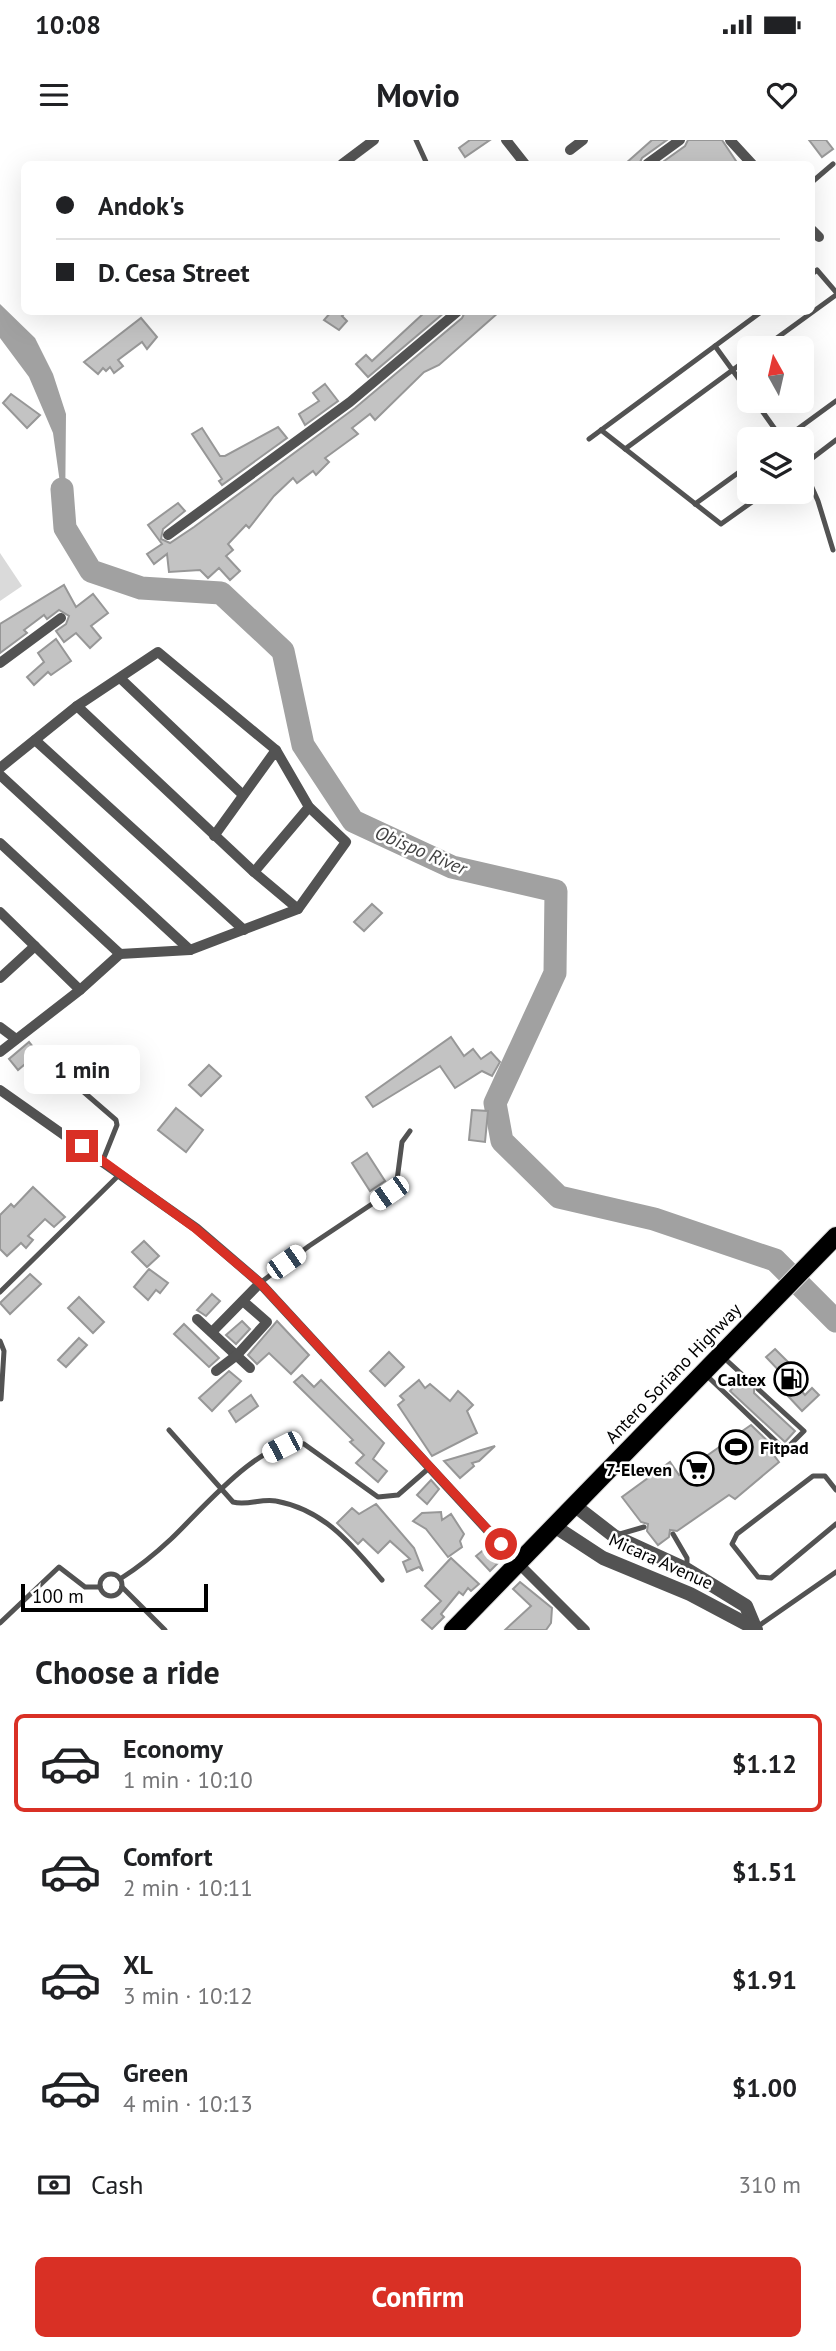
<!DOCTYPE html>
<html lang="en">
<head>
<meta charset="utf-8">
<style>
  body { margin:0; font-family:"PT Sans",sans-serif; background:#f6f6f6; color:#202124; height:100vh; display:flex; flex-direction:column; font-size:26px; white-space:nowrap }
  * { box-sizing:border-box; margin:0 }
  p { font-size:23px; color:#757577 }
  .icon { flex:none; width:38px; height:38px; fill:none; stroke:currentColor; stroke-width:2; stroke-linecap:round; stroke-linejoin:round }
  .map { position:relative; height:1490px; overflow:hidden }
  .panel { display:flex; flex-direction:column; background:#fff; flex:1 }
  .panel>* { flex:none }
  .guide { position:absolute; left:21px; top:21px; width:794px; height:154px; border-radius:10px; box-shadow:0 7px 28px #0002; display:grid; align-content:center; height:154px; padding:0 35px; background:#fff }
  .needle { width:46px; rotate:352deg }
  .tools { position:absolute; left:737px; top:196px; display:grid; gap:14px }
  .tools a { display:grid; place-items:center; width:77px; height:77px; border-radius:10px; background:#fff; box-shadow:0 7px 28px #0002; font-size:35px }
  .scale { position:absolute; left:21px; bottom:18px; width:187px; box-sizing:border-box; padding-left:7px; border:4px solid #000; border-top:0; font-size:19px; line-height:24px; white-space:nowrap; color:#000; -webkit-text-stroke:5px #fff; paint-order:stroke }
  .end { position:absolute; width:32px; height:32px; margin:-16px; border:9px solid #d93025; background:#fff; box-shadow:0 0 0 4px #fff }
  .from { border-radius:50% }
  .bubble { position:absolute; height:49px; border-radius:10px; background:#fff; box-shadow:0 7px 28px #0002; font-size:23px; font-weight:700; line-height:49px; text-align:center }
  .car { position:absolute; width:21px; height:42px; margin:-21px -10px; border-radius:9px; box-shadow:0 0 5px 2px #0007; background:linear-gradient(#fff 24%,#345 0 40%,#fff 0 76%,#345 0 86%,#fff 0) }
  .guide b { display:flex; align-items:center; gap:24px; height:66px; font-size:26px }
  .guide b+b { border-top:2px solid #e0e0e0 }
  .guide i { width:18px; height:18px; background:#202124 }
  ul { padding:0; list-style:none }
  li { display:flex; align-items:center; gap:21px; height:98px; margin:0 14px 10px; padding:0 21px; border:4px solid transparent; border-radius:10px }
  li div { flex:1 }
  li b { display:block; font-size:26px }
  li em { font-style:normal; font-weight:700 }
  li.current { border-color:#d93025 }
  li>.icon { width:63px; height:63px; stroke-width:1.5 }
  h2 { padding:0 35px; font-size:32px; line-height:84px }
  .pay { display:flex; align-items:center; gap:18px; height:77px; padding:0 35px; font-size:26px }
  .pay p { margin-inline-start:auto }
  .action { display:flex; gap:14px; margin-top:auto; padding:14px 35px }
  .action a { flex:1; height:80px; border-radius:10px; background:#d93025; color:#fff; font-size:28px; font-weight:700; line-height:80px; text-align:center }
  .status { display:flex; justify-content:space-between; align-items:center; height:49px; padding:0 35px; background:#fff; direction:ltr }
  .status svg { height:19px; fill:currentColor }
  header { display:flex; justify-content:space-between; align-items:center; height:91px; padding:0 35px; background:#fff; font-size:32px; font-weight:700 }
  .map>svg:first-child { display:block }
  .green { fill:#dadada }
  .water { fill:#a1a1a1 }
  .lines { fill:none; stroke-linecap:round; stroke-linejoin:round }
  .river { stroke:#a1a1a1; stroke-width:23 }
  .building { fill:#c3c3c3; stroke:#979797; stroke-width:2 }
  .primary-casing { stroke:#dbdbdb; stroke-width:20 }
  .service { stroke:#535353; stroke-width:5 }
  .minor { stroke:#535353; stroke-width:10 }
  .tertiary { stroke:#535353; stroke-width:14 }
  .primary { stroke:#000; stroke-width:18 }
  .route { stroke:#d93025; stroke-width:9 }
  .labels { text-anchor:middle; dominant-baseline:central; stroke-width:5; stroke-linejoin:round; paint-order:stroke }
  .street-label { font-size:18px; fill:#000; stroke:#fff }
  .poi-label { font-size:18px; font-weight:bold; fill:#000; stroke:#fff; text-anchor:end }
  .water-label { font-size:19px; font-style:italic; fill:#424242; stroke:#fff }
</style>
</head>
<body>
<div class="status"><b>10:08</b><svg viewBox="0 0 49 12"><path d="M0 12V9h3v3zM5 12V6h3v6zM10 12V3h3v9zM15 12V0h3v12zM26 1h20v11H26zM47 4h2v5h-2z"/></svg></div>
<header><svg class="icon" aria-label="menu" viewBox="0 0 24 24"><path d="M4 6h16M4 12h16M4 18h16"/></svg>Movio<svg class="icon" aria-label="heart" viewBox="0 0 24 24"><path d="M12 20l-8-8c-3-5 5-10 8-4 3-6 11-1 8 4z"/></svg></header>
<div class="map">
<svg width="836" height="1490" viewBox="0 0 836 1490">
  <rect width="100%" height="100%" fill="#fff"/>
  <path class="green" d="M 0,413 L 22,446 L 0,461 Z"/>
  <path class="water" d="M 0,164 L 35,198 L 53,234 L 66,274 L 65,379 L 53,293 L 29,237 L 0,198 Z"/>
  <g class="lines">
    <path class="river" d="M 62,349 L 65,388 L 91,431 L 141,448 L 221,453 L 283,511 L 303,605 L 353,681 L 452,727 L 556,751 L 555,833 L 495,963 L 502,1001 L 559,1057 L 654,1079 L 775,1120 L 836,1181"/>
  </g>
  <g class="building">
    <path d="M 470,0 L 490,0 L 465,17 L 459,8 Z"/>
    <path d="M 652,0 L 667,0 L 642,18 L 639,24 L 625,24 Z"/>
    <path d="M 688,0 L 722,0 L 738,24 L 660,24 L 685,6 Z"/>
    <path d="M 809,0 L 826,0 L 833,9 L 822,17 Z"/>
    <path d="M 331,172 L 346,172 L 342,176 L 347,181 L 339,190 L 324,180 Z"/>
    <path d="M 425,172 L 445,172 L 368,237 L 356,224 L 366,215 L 372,221 Z"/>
    <path d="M 465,172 L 499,172 L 439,225 L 424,232 L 375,280 L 370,274 L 352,288 L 358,294 L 325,318 L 329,322 L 316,335 L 313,331 L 297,343 L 293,338 L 274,356 L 249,388 L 246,385 L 228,404 L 233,410 L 226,416 L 240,431 L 230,440 L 219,428 L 208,438 L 200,430 L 169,432 L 167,414 L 154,424 L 147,414 L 162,404 L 148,385 L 178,363 L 185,371 L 163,389 L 161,399 L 170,403 L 194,387 L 355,268 L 462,178 Z"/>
    <path d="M 141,178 L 157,197 L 147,209 L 142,202 L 118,220 L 123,226 L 114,233 L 110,227 L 106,231 L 103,228 L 98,234 L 84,222 Z"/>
    <path d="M 325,244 L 338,261 L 305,285 L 299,274 L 319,261 L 313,253 Z"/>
    <path d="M 11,254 L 40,275 L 27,288 L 3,263 Z"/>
    <path d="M 278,287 L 287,298 L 222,345 L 219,341 L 222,339 L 192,294 L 202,288 L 220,316 L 225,316 Z"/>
    <path d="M 64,445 L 76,467 L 93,454 L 108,473 L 91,486 L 101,498 L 90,508 L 76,493 L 64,502 L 56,491 L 66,484 L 69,476 L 59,470 L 47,479 L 44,475 L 24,490 L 27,493 L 0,513 L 0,484 Z"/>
    <path d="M 56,499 L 71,521 L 51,535 L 48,532 L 34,545 L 27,537 L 44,522 L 38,513 Z"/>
    <path d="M 372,764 L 382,773 L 364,791 L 354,782 Z"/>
    <path d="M 451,897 L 464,916 L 473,909 L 481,919 L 491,912 L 500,922 L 492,936 L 482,931 L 455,948 L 440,926 L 373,967 L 366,957 Z"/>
    <path d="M 29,902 L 38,913 L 18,930 L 9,919 Z"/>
    <path d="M 209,925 L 221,936 L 201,956 L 189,945 Z"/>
    <path d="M 176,968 L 203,990 L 186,1012 L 158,990 Z"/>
    <path d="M 472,970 L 488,971 L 485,1002 L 469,1000 Z"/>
    <path d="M 367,1013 L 385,1041 L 370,1051 L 352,1023 Z"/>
    <path d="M 33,1047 L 65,1077 L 54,1087 L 45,1079 L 28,1096 L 33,1100 L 26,1108 L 21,1103 L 7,1116 L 0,1109 L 0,1075 L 11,1064 L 14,1067 Z"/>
    <path d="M 144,1101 L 159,1116 L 147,1127 L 132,1112 Z"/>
    <path d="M 149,1129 L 168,1143 L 160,1153 L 156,1150 L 148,1160 L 134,1147 Z"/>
    <path d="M 30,1134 L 41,1144 L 10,1174 L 0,1163 Z"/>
    <path d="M 212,1154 L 220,1161 L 206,1176 L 197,1170 Z"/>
    <path d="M 79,1157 L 104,1182 L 93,1193 L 68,1168 Z"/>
    <path d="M 242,1181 L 250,1189 L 236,1204 L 226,1195 Z"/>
    <path d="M 277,1181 L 309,1215 L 291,1234 L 269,1213 L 257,1224 L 248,1215 Z"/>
    <path d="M 184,1184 L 219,1218 L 209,1227 L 174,1194 Z"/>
    <path d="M 79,1198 L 87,1205 L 66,1227 L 58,1220 Z"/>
    <path d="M 775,1209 L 793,1227 L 783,1235 L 766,1217 Z"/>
    <path d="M 389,1212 L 404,1227 L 385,1246 L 370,1231 Z"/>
    <path d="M 229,1231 L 241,1241 L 212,1271 L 199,1258 Z"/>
    <path d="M 302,1235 L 314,1247 L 321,1240 L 384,1303 L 373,1319 L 387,1331 L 378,1342 L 356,1323 L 364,1315 L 350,1302 L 353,1300 L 294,1242 Z"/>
    <path d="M 751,1236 L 759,1244 L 754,1246 L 754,1253 L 795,1291 L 785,1302 L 730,1251 L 740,1240 L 749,1242 Z"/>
    <path d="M 419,1240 L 425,1248 L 430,1244 L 450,1261 L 458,1251 L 466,1258 L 473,1265 L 467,1271 L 477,1293 L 432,1316 L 398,1265 L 404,1260 L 400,1256 Z"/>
    <path d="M 797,1246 L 805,1255 L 812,1248 L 819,1255 L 802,1271 L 787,1255 Z"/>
    <path d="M 251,1255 L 258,1266 L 236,1282 L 229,1271 Z"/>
    <path d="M 751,1285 L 777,1310 L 773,1314 L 779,1322 L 735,1359 L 729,1355 L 677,1391 L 670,1390 L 669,1397 L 658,1405 L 647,1391 L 648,1384 L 641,1382 L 622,1357 L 670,1322 L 679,1335 Z"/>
    <path d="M 495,1306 L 479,1321 L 472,1323 L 474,1326 L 460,1338 L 444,1321 Z"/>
    <path d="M 431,1340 L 439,1349 L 427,1364 L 417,1355 Z"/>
    <path d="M 376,1364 L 414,1408 L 423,1431 L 419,1427 L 407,1432 L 403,1422 L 410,1419 L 390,1401 L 378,1413 L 363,1399 L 358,1404 L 337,1383 L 352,1368 L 359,1374 Z"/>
    <path d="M 441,1372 L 442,1380 L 451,1374 L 464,1394 L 460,1401 L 462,1407 L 448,1417 L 426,1389 L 413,1381 L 422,1373 Z"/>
    <path d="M 487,1407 L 500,1421 L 490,1431 L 476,1416 Z"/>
    <path d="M 451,1418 L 479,1444 L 471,1451 L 468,1448 L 463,1455 L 459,1452 L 441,1474 L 444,1477 L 432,1489 L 422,1480 L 441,1461 L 425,1446 Z"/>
    <path d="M 520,1442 L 552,1468 L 551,1483 L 546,1490 L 505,1490 L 531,1466 L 513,1449 Z"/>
  </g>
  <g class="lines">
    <defs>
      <path id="primary" d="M 453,1490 L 836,1096"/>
    </defs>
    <use href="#primary" class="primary-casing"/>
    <g class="service">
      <path d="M 416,0 L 427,24"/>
      <path d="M 812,42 L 833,24"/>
      <path d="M 812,134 L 817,130 L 836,152"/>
      <path d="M 715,206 L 749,253"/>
      <path d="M 763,208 L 836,155"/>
      <path d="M 755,261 L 782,299"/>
      <path d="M 601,290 L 721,384 L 766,352"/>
      <path d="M 589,299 L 761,172"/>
      <path d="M 784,299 L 836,261"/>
      <path d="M 625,309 L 749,218"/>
      <path d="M 802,325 L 818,361 L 833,410"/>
      <path d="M 802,326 L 836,300"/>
      <path d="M 695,364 L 749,325"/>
      <path d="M 75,912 L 64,928 L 64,935 L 116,980 L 117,985 L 103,1020"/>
      <path d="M 260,1143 L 309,1106 L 396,1048 L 402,1002 L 410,991"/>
      <path d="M 0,1152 L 120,1034"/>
      <path d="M 0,1201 L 4,1211 L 1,1259"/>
      <path d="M 723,1217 L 746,1238"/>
      <path d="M 705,1234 L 785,1310 L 804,1291 L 758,1249"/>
      <path d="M 169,1290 L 233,1362 C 247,1366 262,1358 276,1361 C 325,1370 352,1405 382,1440"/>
      <path d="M 836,1350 L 825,1336 L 813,1336 L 737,1394 L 732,1404 L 758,1437 L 771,1438 L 836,1384"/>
      <path d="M 620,1394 L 644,1387"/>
      <path d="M 673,1394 L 687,1418 L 687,1426"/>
      <circle cx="111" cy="1445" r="11"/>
      <path d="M 120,1439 C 139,1427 155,1414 171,1399 C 198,1374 264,1294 304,1304 L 378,1357 L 398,1355 L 429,1328"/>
      <path d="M 122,1447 L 165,1490"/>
      <path d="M 0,1483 L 59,1427 L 85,1447 L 100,1447"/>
      <path d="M 757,1487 L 836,1432"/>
    </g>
    <g class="minor">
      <path d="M 506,0 L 525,24"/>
      <path d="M 730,0 L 752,24"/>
      <path d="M 570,10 L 583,0"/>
      <path d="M 342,24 L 374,0"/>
      <path d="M 647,24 L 680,0"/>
      <path d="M 812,90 L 819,97"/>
      <path d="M 168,395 L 350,262 L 457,172"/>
      <path d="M 0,523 L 61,478"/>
      <path d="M 120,538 L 243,655"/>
      <path d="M 77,566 L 254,732"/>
      <path d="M 35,600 L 244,790"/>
      <path d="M 0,628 L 77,566 L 158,512 L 276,610"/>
      <path d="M 0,635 L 190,810"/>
      <path d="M 0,703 L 120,814"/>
      <path d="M 298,769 L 254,732 L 309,667"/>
      <path d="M 0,772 L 80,850"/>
      <path d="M 0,838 L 35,806"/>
      <path d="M 0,887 L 16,899"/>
      <path d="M 0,912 L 80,850 L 120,814 L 190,810 L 298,769 L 346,702 L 309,667 L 276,610 L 214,696"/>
      <path d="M 0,950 L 196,1088 L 260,1143 L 518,1423 L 585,1490"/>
      <path d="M 197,1179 L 250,1228"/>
      <path d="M 212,1192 L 260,1143"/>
      <path d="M 216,1231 L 237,1215 L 267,1182 L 244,1162"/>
    </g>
    <g class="tertiary">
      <path d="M 574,1365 L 614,1396 L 686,1429 L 746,1466 L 756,1490"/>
      <path d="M 554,1386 L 603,1418 L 690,1454 L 754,1488"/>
    </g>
    <use href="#primary" class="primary"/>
  </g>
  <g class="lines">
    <path class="route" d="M 82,1006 L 195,1088 L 260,1143 L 501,1404"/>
  </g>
  <defs>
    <symbol id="fuel-ring" viewBox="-11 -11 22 22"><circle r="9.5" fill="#fff" stroke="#000" stroke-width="1.5"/><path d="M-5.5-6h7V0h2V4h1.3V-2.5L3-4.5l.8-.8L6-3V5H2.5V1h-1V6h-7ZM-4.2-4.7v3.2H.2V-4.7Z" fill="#000"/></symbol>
    <symbol id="stadium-ring" viewBox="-11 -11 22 22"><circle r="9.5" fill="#fff" stroke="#000" stroke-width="1.5"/><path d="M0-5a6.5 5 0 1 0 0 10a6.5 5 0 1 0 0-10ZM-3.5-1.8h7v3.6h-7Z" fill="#000"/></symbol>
    <symbol id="supermarket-ring" viewBox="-11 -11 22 22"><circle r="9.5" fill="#fff" stroke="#000" stroke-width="1.5"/><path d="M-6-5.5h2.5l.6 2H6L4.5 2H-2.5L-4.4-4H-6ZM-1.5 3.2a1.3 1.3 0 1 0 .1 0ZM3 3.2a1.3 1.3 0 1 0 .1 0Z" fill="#000"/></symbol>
  </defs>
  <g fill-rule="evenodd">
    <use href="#fuel-ring" x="772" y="1220" width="38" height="38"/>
    <use href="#stadium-ring" x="717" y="1288" width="38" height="38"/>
    <use href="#supermarket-ring" x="678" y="1310" width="38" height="38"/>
  </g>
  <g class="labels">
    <g class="street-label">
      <text transform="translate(673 1233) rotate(-46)">Antero Soriano Highway</text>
      <text transform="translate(661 1421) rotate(24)">Micara Avenue</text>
    </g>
    <g class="poi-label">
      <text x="766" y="1239">Caltex</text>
      <text x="760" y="1307" text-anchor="start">Fitpad</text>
      <text x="672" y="1329">7-Eleven</text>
    </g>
    <g class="water-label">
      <text transform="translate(421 710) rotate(23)">Obispo River</text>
    </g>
  </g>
</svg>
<div class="tools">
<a><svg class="needle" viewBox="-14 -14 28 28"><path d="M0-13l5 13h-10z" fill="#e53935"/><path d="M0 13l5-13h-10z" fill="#757577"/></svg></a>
<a><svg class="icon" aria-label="layers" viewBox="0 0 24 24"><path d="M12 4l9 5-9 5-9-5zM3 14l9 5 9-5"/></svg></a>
</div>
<div class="scale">100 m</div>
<i class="end from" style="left:501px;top:1404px"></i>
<i class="end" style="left:82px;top:1006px"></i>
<div class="bubble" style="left:24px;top:905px;width:116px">1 min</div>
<i class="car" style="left:389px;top:1053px;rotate:235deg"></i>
<i class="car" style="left:286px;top:1122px;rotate:55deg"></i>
<i class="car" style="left:282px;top:1307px;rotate:243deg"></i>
<div class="guide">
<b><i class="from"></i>Andok's</b>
<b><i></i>D. Cesa Street</b>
</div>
</div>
<section class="panel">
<h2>Choose a ride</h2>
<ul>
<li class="current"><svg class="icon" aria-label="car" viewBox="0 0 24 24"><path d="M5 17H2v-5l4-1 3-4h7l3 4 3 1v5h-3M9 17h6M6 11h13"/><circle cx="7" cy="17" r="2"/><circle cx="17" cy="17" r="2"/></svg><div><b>Economy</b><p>1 min · 10:10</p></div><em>$1.12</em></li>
<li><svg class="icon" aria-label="car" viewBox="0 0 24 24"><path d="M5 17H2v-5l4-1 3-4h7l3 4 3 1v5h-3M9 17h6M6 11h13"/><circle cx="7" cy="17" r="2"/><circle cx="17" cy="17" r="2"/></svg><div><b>Comfort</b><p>2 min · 10:11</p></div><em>$1.51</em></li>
<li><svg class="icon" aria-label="car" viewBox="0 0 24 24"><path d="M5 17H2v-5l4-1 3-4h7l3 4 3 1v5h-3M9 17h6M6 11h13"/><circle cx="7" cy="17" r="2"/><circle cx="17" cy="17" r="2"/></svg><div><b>XL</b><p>3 min · 10:12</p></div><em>$1.91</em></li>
<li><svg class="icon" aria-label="car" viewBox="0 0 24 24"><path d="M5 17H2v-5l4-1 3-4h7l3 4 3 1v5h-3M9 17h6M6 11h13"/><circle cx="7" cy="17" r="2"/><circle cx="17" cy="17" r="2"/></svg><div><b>Green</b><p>4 min · 10:13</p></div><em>$1.00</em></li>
</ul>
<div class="pay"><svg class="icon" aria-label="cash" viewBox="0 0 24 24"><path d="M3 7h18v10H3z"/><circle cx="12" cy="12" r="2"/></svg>Cash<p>310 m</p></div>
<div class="action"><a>Confirm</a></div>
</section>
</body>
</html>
